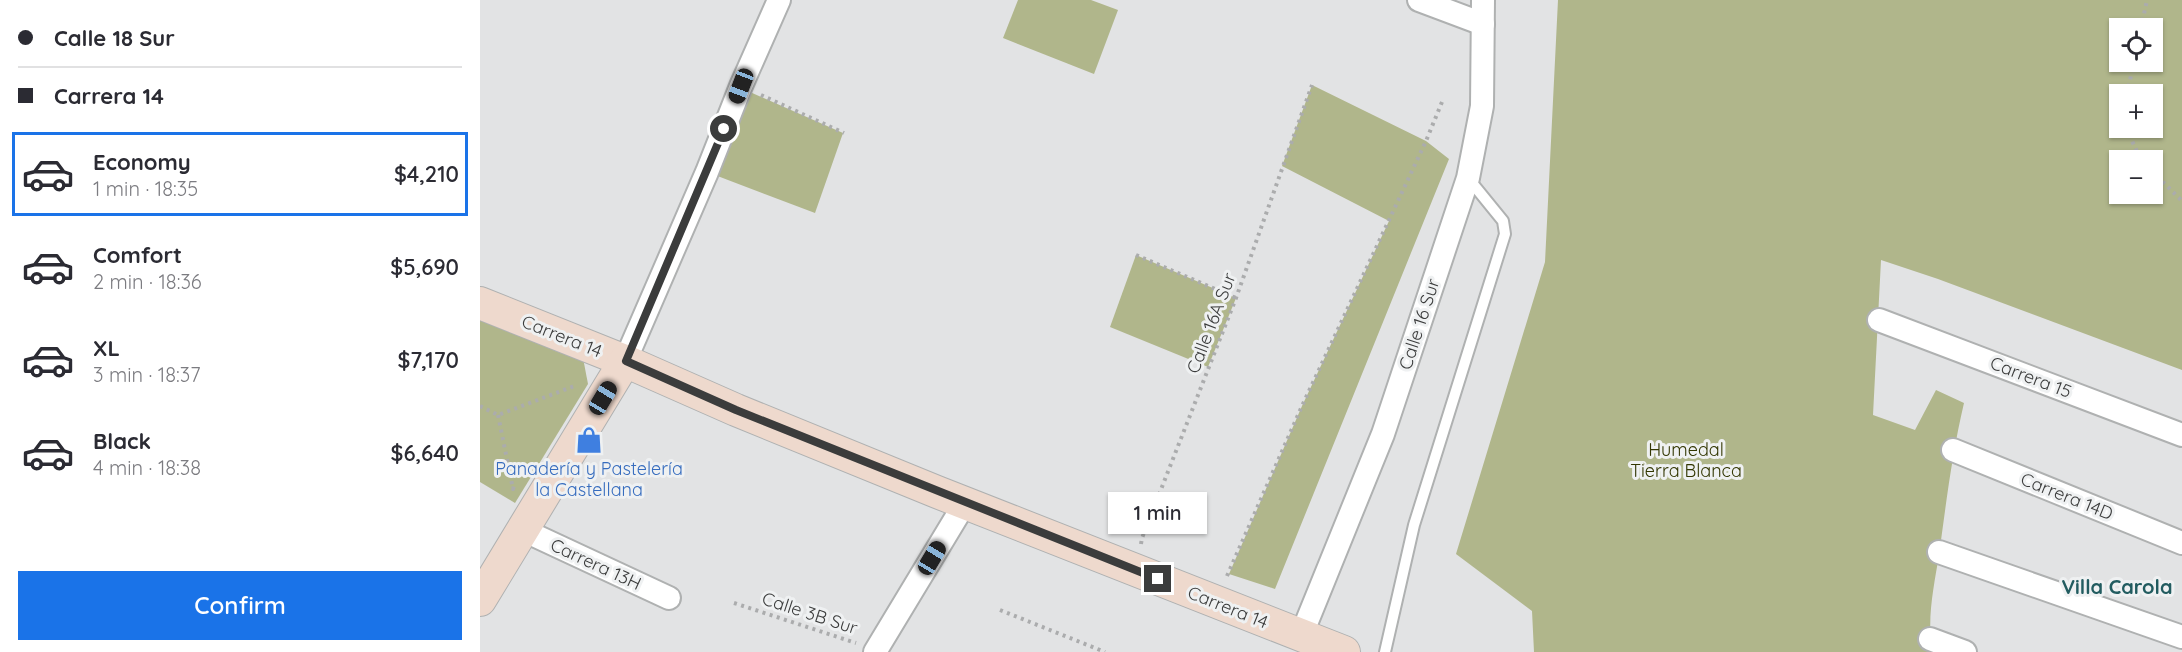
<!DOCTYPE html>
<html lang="en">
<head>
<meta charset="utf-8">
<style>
  body { margin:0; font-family:Quicksand,sans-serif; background:#f7f7f7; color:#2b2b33; height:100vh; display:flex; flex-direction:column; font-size:22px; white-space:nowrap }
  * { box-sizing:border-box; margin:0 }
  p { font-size:20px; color:#7c7c81 }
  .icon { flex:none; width:33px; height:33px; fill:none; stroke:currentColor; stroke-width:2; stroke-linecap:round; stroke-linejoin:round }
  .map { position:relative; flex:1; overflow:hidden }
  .drawer { display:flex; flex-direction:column; background:#fff; width:480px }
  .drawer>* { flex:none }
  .banner { display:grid; align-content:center; height:132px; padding:0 18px; background:#fff }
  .controls { position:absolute; left:1629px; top:18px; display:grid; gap:12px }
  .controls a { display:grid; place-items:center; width:54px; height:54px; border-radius:0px; background:#fff; box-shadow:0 2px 4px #0004; font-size:30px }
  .end { position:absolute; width:27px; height:27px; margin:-14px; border:8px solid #3b3c3c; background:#fff; box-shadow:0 0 0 3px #fff }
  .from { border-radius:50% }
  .bubble { position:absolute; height:42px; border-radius:0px; background:#fff; box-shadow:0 2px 4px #0004; font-size:20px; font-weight:600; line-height:42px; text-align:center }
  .car { position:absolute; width:18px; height:36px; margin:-18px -9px; border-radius:8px; box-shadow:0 0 4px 2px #0007; background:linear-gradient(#222 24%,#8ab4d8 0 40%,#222 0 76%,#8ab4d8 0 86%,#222 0) }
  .banner b { display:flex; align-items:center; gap:21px; height:57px; font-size:22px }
  .banner b+b { border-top:2px solid #e1e1e2 }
  .banner i { width:15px; height:15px; background:#2b2b33 }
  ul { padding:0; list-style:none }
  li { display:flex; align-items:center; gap:18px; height:84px; margin:0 12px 9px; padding:0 6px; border:3px solid transparent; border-radius:0px }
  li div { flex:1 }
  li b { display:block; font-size:22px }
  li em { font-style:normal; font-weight:600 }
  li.on { border-color:#1a73e8 }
  li>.icon { width:54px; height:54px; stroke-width:1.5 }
  .action { display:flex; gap:12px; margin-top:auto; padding:12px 18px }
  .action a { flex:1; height:69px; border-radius:0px; background:#1a73e8; color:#fff; font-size:24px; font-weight:600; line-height:69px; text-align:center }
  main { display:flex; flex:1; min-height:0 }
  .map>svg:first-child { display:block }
  .green { fill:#b0b68b; fill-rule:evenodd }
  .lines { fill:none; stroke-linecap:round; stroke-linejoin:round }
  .lane-casing { stroke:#afb1b1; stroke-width:14 }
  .street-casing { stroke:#afb1b1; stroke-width:26 }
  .secondary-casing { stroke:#afb1b1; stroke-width:34 }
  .path { stroke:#abacad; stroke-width:4; stroke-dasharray:3 4.5; stroke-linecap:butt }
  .lane { stroke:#fff; stroke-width:10 }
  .street { stroke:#fff; stroke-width:22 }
  .secondary { stroke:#eed9cd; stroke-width:32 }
  .route { stroke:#3b3c3c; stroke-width:8 }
  .labels { text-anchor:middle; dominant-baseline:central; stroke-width:6; stroke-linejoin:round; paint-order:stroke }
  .street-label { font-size:18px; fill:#3b3c3c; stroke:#eff1f2 }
  .park-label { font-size:18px; fill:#323600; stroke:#eff1f2 }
  .shop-label { font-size:18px; fill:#366cbe; stroke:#eff1f2 }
  .neighbourhood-label { font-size:20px; font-weight:bold; fill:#225c60; stroke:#eff1f2 }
</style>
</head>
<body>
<main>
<section class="drawer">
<div class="banner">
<b><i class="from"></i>Calle 18 Sur</b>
<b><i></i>Carrera 14</b>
</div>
<ul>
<li class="on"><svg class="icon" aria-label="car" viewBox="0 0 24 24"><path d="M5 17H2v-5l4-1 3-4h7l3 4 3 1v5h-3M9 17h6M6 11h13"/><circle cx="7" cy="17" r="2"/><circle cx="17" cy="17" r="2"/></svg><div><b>Economy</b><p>1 min · 18:35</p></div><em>$4,210</em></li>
<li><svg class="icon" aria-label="car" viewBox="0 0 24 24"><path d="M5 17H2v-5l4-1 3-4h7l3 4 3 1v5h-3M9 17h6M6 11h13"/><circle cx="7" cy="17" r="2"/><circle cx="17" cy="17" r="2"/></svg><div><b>Comfort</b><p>2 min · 18:36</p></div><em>$5,690</em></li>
<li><svg class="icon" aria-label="car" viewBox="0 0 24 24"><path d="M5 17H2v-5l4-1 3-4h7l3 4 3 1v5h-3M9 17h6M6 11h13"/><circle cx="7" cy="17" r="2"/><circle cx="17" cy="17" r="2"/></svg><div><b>XL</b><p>3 min · 18:37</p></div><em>$7,170</em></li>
<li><svg class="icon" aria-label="car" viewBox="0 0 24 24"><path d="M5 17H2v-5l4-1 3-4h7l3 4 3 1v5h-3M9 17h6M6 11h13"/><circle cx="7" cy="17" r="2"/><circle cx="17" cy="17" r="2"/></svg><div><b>Black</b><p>4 min · 18:38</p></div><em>$6,640</em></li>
</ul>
<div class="action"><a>Confirm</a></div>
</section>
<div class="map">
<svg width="1702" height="652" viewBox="0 0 1702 652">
  <rect width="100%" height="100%" fill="#e2e3e4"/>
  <g class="green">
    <path d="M 538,0 L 611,0 L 638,10 L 614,74 L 523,38 Z"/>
    <path d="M 1078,0 L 1702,0 L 1702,370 L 1458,279 L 1401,260 L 1393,415 L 1435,430 L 1456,390 L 1484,403 C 1472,454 1466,504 1459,555 C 1454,586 1446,621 1453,652 L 1054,652 L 1052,611 L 976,554 L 1065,262 ZM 1640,28 L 1672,28 L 1672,62 L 1640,62 ZM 1640,94 L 1672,94 L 1672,128 L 1640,128 ZM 1640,160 L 1672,160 L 1672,194 L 1640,194 Z"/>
    <path d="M 832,85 L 946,141 L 969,159 L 795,589 L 749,574 L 822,406 L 909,221 L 802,166 Z"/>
    <path d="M 261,88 L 363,133 L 335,213 L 227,172 Z"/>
    <path d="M 656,255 L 756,298 L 728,367 L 630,327 Z"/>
    <path d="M 0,318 L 103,358 L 108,384 L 35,503 L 0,482 Z"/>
  </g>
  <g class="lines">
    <defs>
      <path id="lane" d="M 905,652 L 934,525 L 1025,234 L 1023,221 L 988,178"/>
      <g id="street">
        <path d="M 939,0 L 1003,24"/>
        <path d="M 1399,320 L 1702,435"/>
        <path d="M 145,361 L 227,172 L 261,86 L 299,0"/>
        <path d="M 1473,450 L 1702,543"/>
        <path d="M 43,530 L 189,598"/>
        <path d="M 1459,552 L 1702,637"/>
        <path d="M 821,636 L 903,434 L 988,178 L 1002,106 L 1003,0"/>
        <path d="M 1450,639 L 1485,652"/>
        <path d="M 395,652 L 485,503"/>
      </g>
      <g id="secondary">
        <path d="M 0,303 L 145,361 L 256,410 L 457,492 L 864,652"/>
        <path d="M 0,600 L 145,361"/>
      </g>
    </defs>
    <use href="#lane" class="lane-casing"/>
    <use href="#street" class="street-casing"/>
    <use href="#secondary" class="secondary-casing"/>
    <g class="path">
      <path d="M 1661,28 L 1667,0"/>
      <path d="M 1647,94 L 1654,62"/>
      <path d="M 281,95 L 364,133"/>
      <path d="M 1646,128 L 1661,160"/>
      <path d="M 1672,171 L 1702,201"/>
      <path d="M 656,255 L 756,298"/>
      <path d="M 0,406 L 18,415 L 97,385"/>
      <path d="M 18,415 L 33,489 L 34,486"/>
      <path d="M 661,544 L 662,538 L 756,298 L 832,85"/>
      <path d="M 747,576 L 822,406 L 946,141 L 962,102"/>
      <path d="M 254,603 L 376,643"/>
      <path d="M 520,610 L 625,652"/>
    </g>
    <use href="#lane" class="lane"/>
    <use href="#street" class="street"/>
    <use href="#secondary" class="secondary"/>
  </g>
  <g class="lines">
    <path class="route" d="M 244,129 L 146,361 L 256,410 L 678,579"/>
  </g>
  <defs>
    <symbol id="shop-bare" viewBox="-9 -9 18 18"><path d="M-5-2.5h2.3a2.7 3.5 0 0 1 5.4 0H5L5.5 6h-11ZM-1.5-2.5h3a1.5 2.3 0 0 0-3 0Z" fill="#3f7fe0" stroke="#eff1f2" stroke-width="2.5" paint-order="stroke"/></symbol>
  </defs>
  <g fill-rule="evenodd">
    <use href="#shop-bare" x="90" y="421" width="38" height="38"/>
  </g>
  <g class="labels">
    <g class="street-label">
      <text transform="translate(731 323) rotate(-69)">Calle 16A Sur</text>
      <text transform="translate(939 324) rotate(-72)">Calle 16 Sur</text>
      <text transform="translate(82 336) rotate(22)">Carrera 14</text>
      <text transform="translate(1551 377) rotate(21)">Carrera 15</text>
      <text transform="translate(1587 496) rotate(22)">Carrera 14D</text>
      <text transform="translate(116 564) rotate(25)">Carrera 13H</text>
      <text transform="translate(748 607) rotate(22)">Carrera 14</text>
      <text transform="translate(330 613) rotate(18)">Calle 3B Sur</text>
    </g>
    <g class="park-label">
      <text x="1206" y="449">Humedal<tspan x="1206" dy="21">Tierra Blanca</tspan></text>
    </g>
    <g class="shop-label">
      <text x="109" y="468">Panadería y Pastelería<tspan x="109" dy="21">la Castellana</tspan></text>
    </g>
    <g class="neighbourhood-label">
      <text x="1637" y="586">Villa Carola</text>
    </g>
  </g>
</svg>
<div class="controls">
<a><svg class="icon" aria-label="locate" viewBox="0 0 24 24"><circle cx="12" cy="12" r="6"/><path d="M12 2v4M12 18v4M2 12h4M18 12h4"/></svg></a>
<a>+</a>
<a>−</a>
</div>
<i class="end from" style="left:244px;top:129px"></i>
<i class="end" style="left:678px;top:579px"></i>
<div class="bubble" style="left:628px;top:492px;width:99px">1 min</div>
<i class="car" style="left:261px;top:86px;rotate:201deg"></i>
<i class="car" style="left:123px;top:398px;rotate:31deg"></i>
<i class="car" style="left:452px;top:558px;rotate:31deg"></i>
</div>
</main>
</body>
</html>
